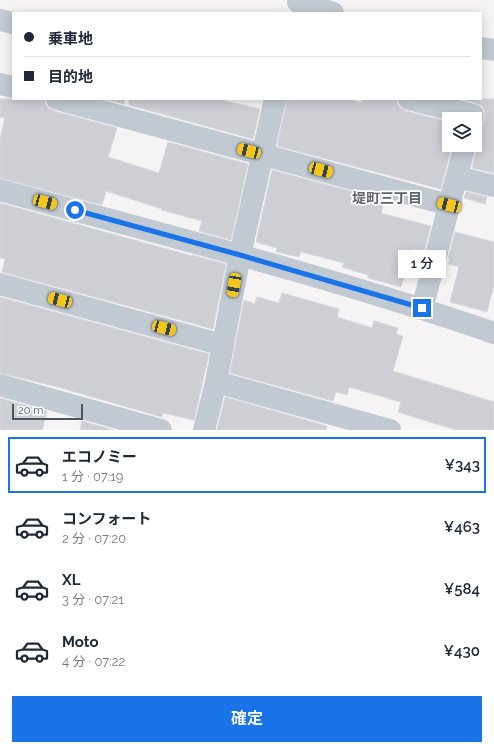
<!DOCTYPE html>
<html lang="ja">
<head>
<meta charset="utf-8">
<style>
  body { margin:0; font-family:Raleway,"Noto Sans JP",sans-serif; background:#f6f6f7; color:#1f2937; height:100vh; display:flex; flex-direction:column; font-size:15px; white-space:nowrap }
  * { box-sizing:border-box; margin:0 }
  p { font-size:13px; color:#747a83 }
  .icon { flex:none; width:22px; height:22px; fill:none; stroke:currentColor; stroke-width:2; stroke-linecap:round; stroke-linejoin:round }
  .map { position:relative; height:430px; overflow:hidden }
  .sheet { display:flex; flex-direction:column; background:#fff; flex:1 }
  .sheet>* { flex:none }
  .hud { position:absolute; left:12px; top:12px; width:470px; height:88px; border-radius:0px; box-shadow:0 2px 10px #0003; display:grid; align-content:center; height:88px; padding:0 12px; background:#fff }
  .tools { position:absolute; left:442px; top:112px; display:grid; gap:8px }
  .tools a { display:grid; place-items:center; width:40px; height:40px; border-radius:0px; background:#fff; box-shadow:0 2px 10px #0003; font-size:20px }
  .scale { position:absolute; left:12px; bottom:10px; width:71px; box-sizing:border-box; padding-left:4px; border:2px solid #4a5661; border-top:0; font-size:11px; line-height:14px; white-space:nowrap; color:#4a5661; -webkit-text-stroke:3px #fff; paint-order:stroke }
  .end { position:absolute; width:18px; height:18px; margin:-9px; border:5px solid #1a73e8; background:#fff; box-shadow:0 0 0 2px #fff }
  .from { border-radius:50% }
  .bubble { position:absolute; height:28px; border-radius:0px; background:#fff; box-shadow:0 2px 10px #0003; font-size:13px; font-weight:600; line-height:28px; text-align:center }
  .car { position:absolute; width:12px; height:24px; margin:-12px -6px; border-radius:5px; box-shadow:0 0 3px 1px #0007; background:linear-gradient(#f5c518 24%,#345 0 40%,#f5c518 0 76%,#345 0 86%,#f5c518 0) }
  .hud b { display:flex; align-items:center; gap:14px; height:38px; font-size:15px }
  .hud b+b { border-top:1px solid #e0e1e3 }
  .hud i { width:10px; height:10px; background:#1f2937 }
  ul { padding:7px 0 0; list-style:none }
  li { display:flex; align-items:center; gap:12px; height:56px; margin:0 8px 6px; padding:0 4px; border:2px solid transparent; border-radius:0px }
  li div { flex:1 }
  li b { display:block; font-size:15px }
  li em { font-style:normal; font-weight:600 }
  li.on { border-color:#1a73e8 }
  li>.icon { width:36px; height:36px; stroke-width:1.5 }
  .button { display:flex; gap:8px; margin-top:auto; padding:8px 12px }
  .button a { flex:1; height:46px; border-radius:0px; background:#1a73e8; color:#fff; font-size:16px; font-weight:600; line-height:46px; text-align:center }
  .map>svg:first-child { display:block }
  .building { fill:#cdcfd5; stroke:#d7d9de }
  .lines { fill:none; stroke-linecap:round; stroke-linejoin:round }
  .street { stroke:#c1cad2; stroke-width:22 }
  .route { stroke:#1a73e8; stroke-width:5 }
  .labels { text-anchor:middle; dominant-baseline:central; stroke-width:3.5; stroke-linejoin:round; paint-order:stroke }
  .neighbourhood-label { font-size:14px; font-weight:bold; fill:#5f6368; stroke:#fff }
</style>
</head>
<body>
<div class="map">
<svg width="494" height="430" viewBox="0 0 494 430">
  <rect width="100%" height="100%" fill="#f5f3f3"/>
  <g class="building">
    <path d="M 0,99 L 45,99 L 45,103 L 48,108 L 54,111 L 117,128 L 108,157 L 159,173 L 168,142 L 248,164 L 231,240 L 199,231 L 202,221 L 161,210 L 162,209 L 106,191 L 102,205 L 0,178 L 0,138 L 5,118 L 0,117 Z"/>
    <path d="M 105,99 L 125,99 L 124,104 Z"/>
    <path d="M 129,99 L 217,99 L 260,109 L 253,139 L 129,105 Z"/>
    <path d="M 287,99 L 346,99 L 362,103 L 363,99 L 397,99 L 397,103 L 400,108 L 406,111 L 449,122 L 449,145 L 452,145 L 441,189 L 277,146 Z"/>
    <path d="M 461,99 L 494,99 L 494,173 L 472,168 L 477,148 L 475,131 L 481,128 L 484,122 L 485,112 L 482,106 L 476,103 Z"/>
    <path d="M 272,170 L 384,200 L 381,213 L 431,226 L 424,252 L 413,249 L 401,287 L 368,278 L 368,275 L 342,267 L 344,263 L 301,252 L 299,257 L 276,252 L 277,248 L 256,242 Z"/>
    <path d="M 466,192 L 487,197 L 485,204 L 464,198 Z"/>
    <path d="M 0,203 L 192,256 L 192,255 L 226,264 L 213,329 L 2,272 L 5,259 L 0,258 Z"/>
    <path d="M 455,232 L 494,242 L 494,285 L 487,312 L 450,302 L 459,267 L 448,264 L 450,258 L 448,258 Z"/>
    <path d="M 282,293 L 339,309 L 337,317 L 372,328 L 374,321 L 398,328 L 396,334 L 403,336 L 393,371 L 494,402 L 494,430 L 456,430 L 398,412 L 401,402 L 349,387 L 347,395 L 336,392 L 333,401 L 230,373 L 244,300 L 255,304 L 257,297 L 279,303 Z"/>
    <path d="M 0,297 L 209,354 L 194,420 L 163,413 L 162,417 L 54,386 L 0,373 Z"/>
    <path d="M 225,397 L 327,426 L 326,430 L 217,430 Z"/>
    <path d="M 0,398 L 47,411 L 42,430 L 0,430 Z"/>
    <path d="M 82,421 L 114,430 L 80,430 Z"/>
  </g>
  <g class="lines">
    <g class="street">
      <path d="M 298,2 L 333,13"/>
      <path d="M 0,20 L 13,23"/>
      <path d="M 481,48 L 494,50"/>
      <path d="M 0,84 L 13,87"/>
      <path d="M 57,99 L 449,205"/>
      <path d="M 409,99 L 473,115 L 472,119"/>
      <path d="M 457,177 L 494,186"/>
      <path d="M 0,190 C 165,235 332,277 494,333"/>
      <path d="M 0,284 L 223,345"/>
      <path d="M 422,309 L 465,145"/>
      <path d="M 216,382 L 390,430"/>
      <path d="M 0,385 L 161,430"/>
      <path d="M 204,430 L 216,382 L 240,255 L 275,99"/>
    </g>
  </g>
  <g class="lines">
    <path class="route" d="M 75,210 L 240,255 L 422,308"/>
  </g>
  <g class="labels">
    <g class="neighbourhood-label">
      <text x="387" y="198">堤町三丁目</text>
    </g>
  </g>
</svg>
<div class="tools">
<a><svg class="icon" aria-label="layers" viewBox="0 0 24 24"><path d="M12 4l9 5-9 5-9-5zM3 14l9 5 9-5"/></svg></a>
</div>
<div class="scale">20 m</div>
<i class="end from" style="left:75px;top:210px"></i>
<i class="end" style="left:422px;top:308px"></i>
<div class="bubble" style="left:398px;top:250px;width:48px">1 分</div>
<i class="car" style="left:249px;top:151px;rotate:285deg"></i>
<i class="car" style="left:321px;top:170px;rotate:105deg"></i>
<i class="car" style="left:45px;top:202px;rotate:105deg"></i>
<i class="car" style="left:449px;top:205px;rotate:285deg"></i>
<i class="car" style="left:234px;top:285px;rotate:190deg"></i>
<i class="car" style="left:60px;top:300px;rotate:285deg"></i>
<i class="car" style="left:164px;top:328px;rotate:105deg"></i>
<div class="hud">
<b><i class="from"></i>乗車地</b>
<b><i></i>目的地</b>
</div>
</div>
<section class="sheet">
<ul>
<li class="on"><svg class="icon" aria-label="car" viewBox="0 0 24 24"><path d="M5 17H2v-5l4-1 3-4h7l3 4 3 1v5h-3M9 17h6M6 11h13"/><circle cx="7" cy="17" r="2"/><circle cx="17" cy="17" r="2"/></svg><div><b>エコノミー</b><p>1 分 · 07:19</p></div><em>¥343</em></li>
<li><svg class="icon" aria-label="car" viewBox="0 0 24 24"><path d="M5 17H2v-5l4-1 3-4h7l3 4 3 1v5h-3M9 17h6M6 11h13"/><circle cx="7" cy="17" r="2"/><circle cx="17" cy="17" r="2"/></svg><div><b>コンフォート</b><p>2 分 · 07:20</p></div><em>¥463</em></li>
<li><svg class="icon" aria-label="car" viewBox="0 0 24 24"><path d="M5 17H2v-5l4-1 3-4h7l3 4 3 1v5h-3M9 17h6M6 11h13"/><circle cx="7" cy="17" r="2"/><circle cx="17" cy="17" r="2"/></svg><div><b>XL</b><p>3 分 · 07:21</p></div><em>¥584</em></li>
<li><svg class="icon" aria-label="car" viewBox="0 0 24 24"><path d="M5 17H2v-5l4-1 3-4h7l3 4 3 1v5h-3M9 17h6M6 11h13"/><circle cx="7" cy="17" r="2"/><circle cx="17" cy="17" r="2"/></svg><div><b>Moto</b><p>4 分 · 07:22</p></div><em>¥430</em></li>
</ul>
<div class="button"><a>確定</a></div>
</section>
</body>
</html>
